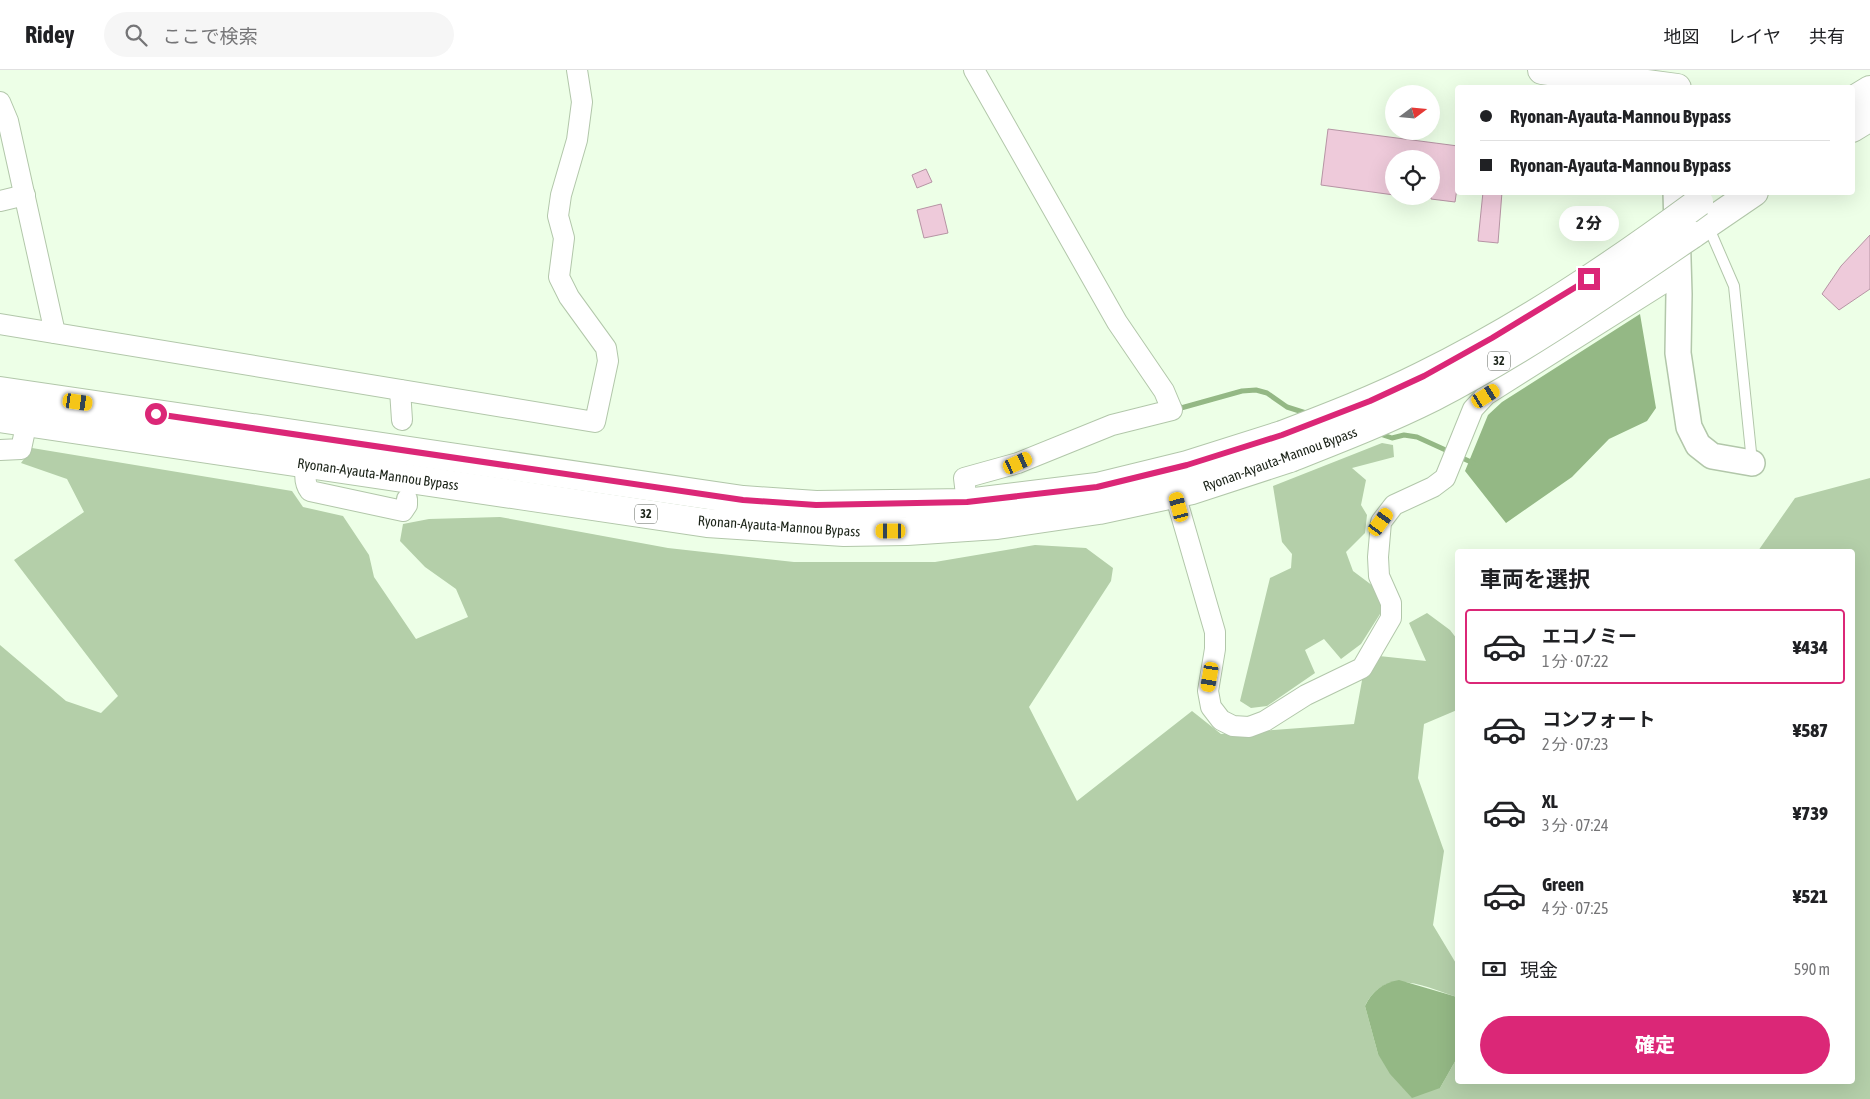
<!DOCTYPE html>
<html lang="ja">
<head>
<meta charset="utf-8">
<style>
  body { margin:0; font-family:"Asap Condensed","Noto Sans JP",sans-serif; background:#f6f6f6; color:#202124; height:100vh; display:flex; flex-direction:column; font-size:19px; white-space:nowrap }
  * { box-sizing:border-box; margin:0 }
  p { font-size:16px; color:#757577 }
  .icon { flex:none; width:28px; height:28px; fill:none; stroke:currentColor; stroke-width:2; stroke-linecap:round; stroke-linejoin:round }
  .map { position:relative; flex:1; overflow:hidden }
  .sheet { position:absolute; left:1455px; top:479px; width:400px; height:535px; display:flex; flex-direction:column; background:#fff; border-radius:5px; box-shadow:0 5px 20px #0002 }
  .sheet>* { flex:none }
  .top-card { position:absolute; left:1455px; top:15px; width:400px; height:110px; border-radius:5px; box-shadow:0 5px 20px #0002; display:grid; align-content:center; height:110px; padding:0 25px; background:#fff }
  .needle { width:32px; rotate:74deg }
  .tools { position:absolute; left:1385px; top:15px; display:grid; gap:10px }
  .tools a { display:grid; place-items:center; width:55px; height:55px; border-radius:50%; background:#fff; box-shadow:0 5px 20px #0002; font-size:25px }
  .end { position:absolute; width:22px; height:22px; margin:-11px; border:6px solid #db2777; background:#fff; box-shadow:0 0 0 2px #fff }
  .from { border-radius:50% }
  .bubble { position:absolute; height:35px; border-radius:18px; background:#fff; box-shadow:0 5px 20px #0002; font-size:16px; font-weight:800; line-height:35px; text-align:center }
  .car { position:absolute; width:15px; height:30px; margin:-15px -8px; border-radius:6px; box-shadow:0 0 4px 1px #0007; background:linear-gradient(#f5c518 24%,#345 0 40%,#f5c518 0 76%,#345 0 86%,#f5c518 0) }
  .top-card b { display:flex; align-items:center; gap:18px; height:48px; font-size:19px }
  .top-card b+b { border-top:1px solid #e0e0e0 }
  .top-card i { width:12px; height:12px; background:#202124 }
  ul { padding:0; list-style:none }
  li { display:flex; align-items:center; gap:15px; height:75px; margin:0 10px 8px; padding:0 15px; border:2px solid transparent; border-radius:5px }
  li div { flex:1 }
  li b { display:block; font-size:19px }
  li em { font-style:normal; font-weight:800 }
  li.current { border-color:#db2777 }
  li>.icon { width:45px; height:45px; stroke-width:1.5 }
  h2 { padding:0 25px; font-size:22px; line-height:60px }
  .pay { display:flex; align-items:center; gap:12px; height:55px; padding:0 25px; font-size:19px }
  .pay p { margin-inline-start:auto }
  .cta { display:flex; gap:10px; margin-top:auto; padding:10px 25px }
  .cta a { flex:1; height:58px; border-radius:30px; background:#db2777; color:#fff; font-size:20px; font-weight:800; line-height:58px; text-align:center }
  header { display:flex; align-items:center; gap:30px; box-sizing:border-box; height:70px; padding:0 25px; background:#fff; border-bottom:1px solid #e0e0e0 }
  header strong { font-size:24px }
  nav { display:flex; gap:28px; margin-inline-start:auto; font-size:18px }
  .search { width:350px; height:45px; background:#f6f6f6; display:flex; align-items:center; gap:12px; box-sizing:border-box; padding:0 18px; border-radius:28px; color:#757577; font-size:19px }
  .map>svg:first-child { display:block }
  .green { fill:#b4cfa9 }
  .water { fill:#94b885 }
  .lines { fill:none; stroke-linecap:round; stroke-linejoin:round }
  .stream { stroke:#94b885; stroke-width:5 }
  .building { fill:#eecada; stroke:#b694a4 }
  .service-casing { stroke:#b2c7aa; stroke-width:12 }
  .minor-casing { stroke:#b2c7aa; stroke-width:22 }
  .tertiary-casing { stroke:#b2c7aa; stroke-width:28 }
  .secondary-casing { stroke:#b2c7aa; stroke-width:30 }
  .trunk-casing { stroke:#b2c7aa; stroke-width:30 }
  .service { stroke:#fff; stroke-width:10 }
  .minor { stroke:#fff; stroke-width:20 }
  .tertiary { stroke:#fff; stroke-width:25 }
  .secondary { stroke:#fff; stroke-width:28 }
  .trunk { stroke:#fff; stroke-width:28 }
  .trunk-bridge-casing { stroke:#b2c7aa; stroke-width:30; stroke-linecap:butt }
  .trunk-bridge { stroke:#fff; stroke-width:28 }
  .route { stroke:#db2777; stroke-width:6 }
  .labels { text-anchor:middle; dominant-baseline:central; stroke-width:4; stroke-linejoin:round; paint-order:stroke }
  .shield { fill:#fff; stroke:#5f645d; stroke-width:1 }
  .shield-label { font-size:12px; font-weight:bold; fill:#1a2217 }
  .street-label { font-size:14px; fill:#1a2217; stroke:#fff }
</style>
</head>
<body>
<header>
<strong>Ridey</strong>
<div class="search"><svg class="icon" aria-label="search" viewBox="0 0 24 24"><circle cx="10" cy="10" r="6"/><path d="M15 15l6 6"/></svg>ここで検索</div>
<nav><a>地図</a><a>レイヤ</a><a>共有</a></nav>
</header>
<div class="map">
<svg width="1870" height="1029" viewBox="0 0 1870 1029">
  <rect width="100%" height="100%" fill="#edffe7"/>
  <g class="green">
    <path d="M 1382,373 L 1393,375 L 1394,387 L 1352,398 L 1366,410 L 1361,435 L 1367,445 L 1365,463 L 1346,482 L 1353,501 L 1381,522 L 1380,544 L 1361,574 L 1341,589 L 1324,569 L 1305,580 L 1315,603 L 1267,636 L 1251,638 L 1240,631 L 1270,508 L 1291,498 L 1292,484 L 1282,472 L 1273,416 Z"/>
    <path d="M 32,378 L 292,421 L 303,437 L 343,446 L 369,485 L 374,507 L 416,569 L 468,547 L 456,519 L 425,497 L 400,471 L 403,454 L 429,449 L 500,447 L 668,478 L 794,492 L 935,492 L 1035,475 L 1086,478 L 1113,498 L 1111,511 L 1029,637 L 1077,731 L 1192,641 L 1221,664 L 1354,654 L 1363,605 L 1379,586 L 1426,591 L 1409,553 L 1427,543 L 1450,560 L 1457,569 L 1457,640 L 1424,654 L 1418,708 L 1444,781 L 1433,855 L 1457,895 L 1457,927 C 1424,917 1385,895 1365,936 L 1378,984 L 1440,1018 L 1457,988 L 1458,1011 L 1852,1011 L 1852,481 L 1758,481 L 1795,428 L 1870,408 L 1870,1029 L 0,1029 L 0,575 L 66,631 L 101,643 L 118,626 L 14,490 L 84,442 L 67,409 L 21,393 Z"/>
  </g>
  <g class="water">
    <path d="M 1640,244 L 1656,338 L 1647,351 L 1609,369 L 1572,407 L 1506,453 L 1465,401 L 1488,345 L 1502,332 Z"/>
    <path d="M 1399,910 L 1457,927 L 1457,988 L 1440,1018 L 1412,1028 L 1390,1004 L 1378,984 L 1365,936 C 1372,921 1383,913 1399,910 Z"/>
  </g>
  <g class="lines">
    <g class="stream">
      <path d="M 1178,334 L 1181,338 L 1242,321 L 1256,320 L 1267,323 L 1287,337 L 1309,344"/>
      <path d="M 1377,363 L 1392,368 L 1404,365 L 1417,367 L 1450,382"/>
      <path d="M 1458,386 L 1473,393"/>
    </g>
  </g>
  <g class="building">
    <path d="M 1328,59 L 1458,76 L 1458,112 L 1455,132 L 1431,129 L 1431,89 L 1394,89 L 1394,125 L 1321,115 Z"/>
    <path d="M 926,99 L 932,112 L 917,118 L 912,105 Z"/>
    <path d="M 1483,122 L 1502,122 L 1498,173 L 1478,171 Z"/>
    <path d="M 941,134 L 948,163 L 924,168 L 917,140 Z"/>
    <path d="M 1870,165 L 1870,219 L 1839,240 L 1822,224 L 1841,196 Z"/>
  </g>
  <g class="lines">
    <defs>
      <path id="service" d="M 1708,156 L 1734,216 L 1752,392"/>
      <g id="minor">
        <path d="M 0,32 L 8,51 L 55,263"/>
        <path d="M 0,131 L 25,125"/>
        <path d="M 0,254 L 595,352 L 608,291 L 606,278 L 569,227 L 559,207 L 564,168 L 558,146 L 561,125 L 577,70 L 582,32 L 577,0"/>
        <path d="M 400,320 L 402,350"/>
        <path d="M 0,380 L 21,379 L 27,351"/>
        <path d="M 310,381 C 307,395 301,409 310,421 L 403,441 L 407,435 L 407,429"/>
        <path d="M 1175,424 L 1215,562 L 1215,579 L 1208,621 L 1211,637 L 1221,650 L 1233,656 L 1249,657 L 1265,651 L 1306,625 L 1362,598 L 1391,548 L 1391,533 L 1379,506 L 1378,487 L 1381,452 L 1394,435 L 1433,417 L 1445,408 L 1473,339 L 1486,325 L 1678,204"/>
        <path d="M 967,433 L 964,408 L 1018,393 L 1112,355 L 1172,340 L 1164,321 L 1117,252 L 974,0"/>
      </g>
      <path id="tertiary" d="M 1676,122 L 1679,224 L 1678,283 L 1689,357 L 1698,375 L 1712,386 L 1752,393"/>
      <path id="secondary" d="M 1542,0 L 1677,18"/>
      <g id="trunk">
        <path d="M 1852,31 L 1870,20"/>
        <path d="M 1852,58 L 1870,47"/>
        <path d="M 1691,165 L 1754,122"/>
        <path d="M 0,321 L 743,430 L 816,435 L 967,433 L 1097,417 L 1187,395 L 1282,365"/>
        <path d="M 0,348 L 707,453 L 844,462 L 907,461 L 997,455 L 1099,440 L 1192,420 L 1290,388"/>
      </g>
    </defs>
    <use href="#service" class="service-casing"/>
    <use href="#minor" class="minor-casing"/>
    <use href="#tertiary" class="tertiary-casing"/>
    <use href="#secondary" class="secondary-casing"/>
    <use href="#trunk" class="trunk-casing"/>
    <use href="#service" class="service"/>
    <use href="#minor" class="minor"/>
    <use href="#tertiary" class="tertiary"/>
    <use href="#secondary" class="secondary"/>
    <use href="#trunk" class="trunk"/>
    <defs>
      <g id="trunk-bridge">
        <path d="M 1282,365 C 1329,347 1376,329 1422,306 C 1520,258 1611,197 1699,132"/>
        <path d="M 1290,388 C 1338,369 1387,350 1433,327 C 1524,280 1607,222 1691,165"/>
      </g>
    </defs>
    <use href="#trunk-bridge" class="trunk-bridge-casing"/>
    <use href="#trunk-bridge" class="trunk-bridge"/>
  </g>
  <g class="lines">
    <path class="route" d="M 156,344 L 743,430 L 816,435 L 967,432 L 1097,417 L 1187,395 L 1282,365 L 1370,331 L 1424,306 L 1492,268 L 1589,209"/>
  </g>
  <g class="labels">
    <g class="shield">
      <rect x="1488" y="281.5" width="22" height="19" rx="4"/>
      <rect x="635" y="434.5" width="22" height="19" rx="4"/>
    </g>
    <g class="shield-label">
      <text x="1499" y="291">32</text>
      <text x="646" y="444">32</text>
    </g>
    <g class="street-label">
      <text transform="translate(1280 389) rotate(-20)">Ryonan-Ayauta-Mannou Bypass</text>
      <text transform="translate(378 404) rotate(8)">Ryonan-Ayauta-Mannou Bypass</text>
      <text transform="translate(779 456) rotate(4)">Ryonan-Ayauta-Mannou Bypass</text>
    </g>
  </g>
</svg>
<div class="tools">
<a><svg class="needle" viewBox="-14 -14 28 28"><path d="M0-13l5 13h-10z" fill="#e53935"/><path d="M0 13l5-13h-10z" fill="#757577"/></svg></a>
<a><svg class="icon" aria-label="locate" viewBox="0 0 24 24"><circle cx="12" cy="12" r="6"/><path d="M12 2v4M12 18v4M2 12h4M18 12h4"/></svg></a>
</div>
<i class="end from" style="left:156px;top:344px"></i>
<i class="end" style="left:1589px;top:209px"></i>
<div class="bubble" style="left:1559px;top:136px;width:60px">2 分</div>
<i class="car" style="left:1486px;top:326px;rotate:58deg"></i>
<i class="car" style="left:78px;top:332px;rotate:98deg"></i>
<i class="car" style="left:1018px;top:393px;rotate:65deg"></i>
<i class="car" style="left:1179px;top:437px;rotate:345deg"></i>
<i class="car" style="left:1381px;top:452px;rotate:36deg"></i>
<i class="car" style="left:891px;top:461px;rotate:270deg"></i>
<i class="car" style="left:1210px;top:607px;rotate:190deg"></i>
<div class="top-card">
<b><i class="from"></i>Ryonan-Ayauta-Mannou Bypass</b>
<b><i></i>Ryonan-Ayauta-Mannou Bypass</b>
</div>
<section class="sheet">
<h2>車両を選択</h2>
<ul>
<li class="current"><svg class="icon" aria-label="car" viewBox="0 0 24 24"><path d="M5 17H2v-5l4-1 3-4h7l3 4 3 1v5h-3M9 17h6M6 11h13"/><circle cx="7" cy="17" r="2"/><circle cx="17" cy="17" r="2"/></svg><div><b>エコノミー</b><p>1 分 · 07:22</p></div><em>¥434</em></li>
<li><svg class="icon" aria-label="car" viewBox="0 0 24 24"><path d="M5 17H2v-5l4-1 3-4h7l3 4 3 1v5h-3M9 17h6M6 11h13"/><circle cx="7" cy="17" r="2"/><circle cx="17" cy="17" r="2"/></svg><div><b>コンフォート</b><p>2 分 · 07:23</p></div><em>¥587</em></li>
<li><svg class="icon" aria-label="car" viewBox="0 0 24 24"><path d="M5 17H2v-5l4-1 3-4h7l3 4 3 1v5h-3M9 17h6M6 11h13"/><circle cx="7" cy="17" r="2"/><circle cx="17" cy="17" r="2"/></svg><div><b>XL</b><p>3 分 · 07:24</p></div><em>¥739</em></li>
<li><svg class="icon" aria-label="car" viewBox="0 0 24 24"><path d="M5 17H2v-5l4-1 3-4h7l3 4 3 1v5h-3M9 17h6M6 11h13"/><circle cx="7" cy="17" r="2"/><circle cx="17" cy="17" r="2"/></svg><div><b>Green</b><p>4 分 · 07:25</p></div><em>¥521</em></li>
</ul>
<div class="pay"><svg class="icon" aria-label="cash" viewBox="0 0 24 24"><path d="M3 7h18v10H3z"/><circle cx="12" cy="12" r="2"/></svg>現金<p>590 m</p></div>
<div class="cta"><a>確定</a></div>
</section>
</div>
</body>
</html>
